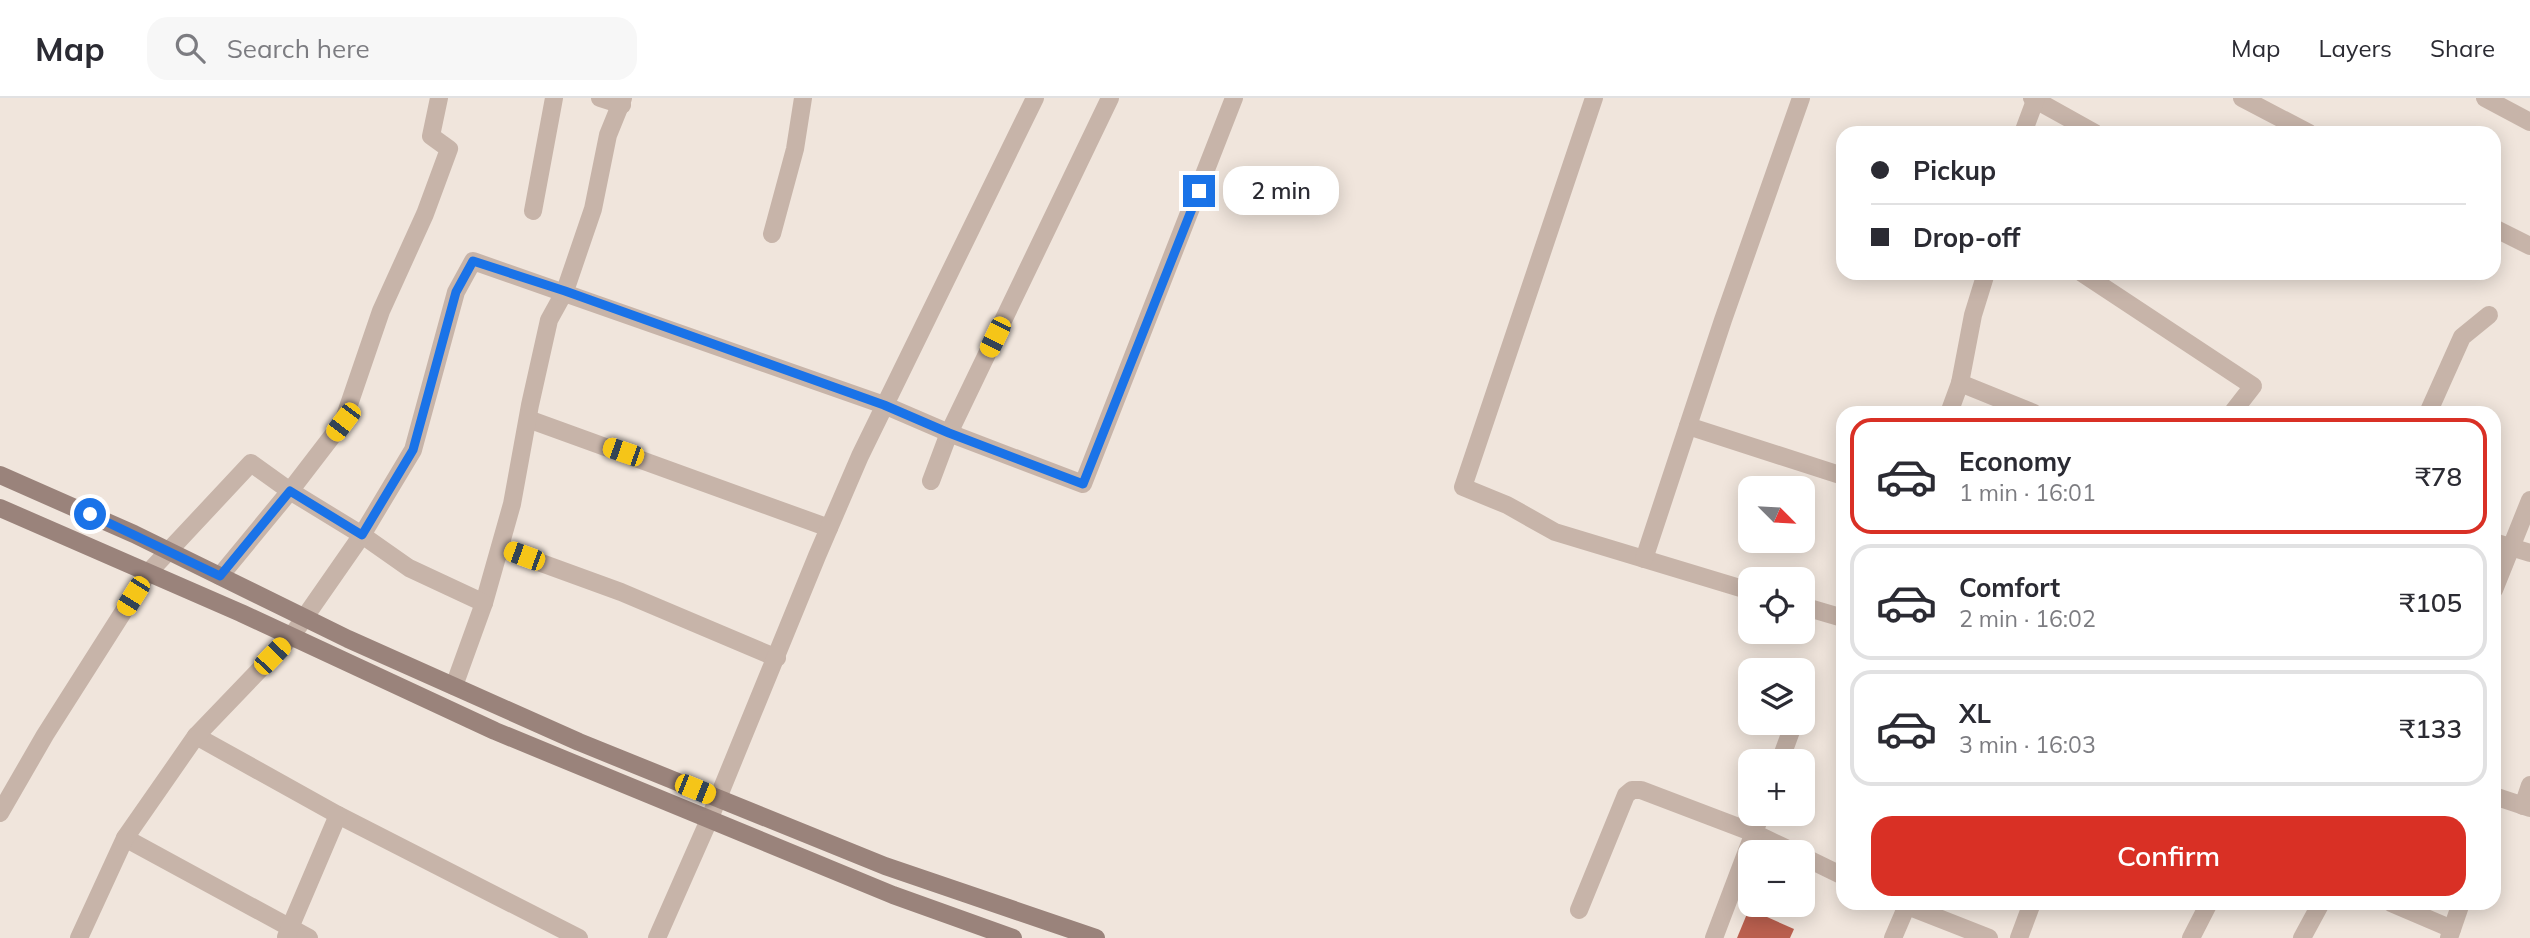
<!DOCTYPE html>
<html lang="en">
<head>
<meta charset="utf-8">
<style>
  body { margin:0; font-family:Mulish,sans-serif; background:#f7f7f7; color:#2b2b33; height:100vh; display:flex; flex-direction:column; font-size:26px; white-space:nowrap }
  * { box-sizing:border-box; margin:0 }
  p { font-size:23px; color:#7c7c81 }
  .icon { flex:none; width:38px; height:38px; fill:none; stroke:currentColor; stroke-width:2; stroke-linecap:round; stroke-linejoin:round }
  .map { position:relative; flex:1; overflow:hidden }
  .side { position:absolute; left:1836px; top:308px; width:665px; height:504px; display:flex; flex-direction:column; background:#fff; border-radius:21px; box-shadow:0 4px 18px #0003 }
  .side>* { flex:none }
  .banner { position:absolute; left:1836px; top:28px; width:665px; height:154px; border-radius:21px; box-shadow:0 4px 18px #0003; display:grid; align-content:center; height:154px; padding:0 35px; background:#fff }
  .needle { width:46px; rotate:114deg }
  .buttons { position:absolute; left:1738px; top:378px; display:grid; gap:14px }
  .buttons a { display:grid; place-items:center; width:77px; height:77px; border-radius:14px; background:#fff; box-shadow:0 4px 18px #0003; font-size:35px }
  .end { position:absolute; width:32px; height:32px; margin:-16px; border:9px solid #1a73e8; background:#fff; box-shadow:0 0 0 4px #fff }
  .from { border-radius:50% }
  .bubble { position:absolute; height:49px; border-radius:21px; background:#fff; box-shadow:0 4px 18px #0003; font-size:23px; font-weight:600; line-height:49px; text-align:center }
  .car { position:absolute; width:21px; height:42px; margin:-21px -10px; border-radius:9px; box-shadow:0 0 5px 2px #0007; background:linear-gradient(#f5c518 24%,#345 0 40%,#f5c518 0 76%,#345 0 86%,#f5c518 0) }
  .banner b { display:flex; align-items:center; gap:24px; height:66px; font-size:26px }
  .banner b+b { border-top:2px solid #e1e1e2 }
  .banner i { width:18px; height:18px; background:#2b2b33 }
  ul { padding:12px 0 0; list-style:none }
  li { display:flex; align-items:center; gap:21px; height:116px; margin:0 14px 10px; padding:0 21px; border:4px solid #e1e1e2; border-radius:21px }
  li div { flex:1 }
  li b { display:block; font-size:26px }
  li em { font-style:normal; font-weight:600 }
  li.active { border-color:#d93025 }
  li>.icon { width:63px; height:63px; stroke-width:1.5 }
  .primary-button { display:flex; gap:14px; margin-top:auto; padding:14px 35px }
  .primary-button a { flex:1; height:80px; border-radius:21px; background:#d93025; color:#fff; font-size:28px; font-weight:600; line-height:80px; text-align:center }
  header { display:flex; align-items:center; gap:42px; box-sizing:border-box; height:98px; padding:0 35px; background:#fff; border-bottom:2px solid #e1e1e2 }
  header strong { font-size:33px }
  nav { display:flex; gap:38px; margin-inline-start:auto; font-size:24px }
  .search { width:490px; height:63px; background:#f7f7f7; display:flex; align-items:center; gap:18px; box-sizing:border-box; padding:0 24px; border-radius:21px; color:#7c7c81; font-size:26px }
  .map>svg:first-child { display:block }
  .building { fill:#bb604f }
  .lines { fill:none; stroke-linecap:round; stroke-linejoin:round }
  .street { stroke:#c7b4a9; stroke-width:18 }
  .secondary { stroke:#9a837b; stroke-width:18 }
  .route { stroke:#1a73e8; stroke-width:9 }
</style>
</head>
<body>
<header>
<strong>Map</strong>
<div class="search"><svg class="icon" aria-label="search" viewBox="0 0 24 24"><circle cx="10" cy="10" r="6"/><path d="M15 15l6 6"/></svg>Search here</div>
<nav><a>Map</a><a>Layers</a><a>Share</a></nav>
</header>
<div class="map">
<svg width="2530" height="840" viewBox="0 0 2530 840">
  <rect width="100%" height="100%" fill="#f0e5dc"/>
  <path class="building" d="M 1749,811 L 1794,831 L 1790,840 L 1737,840 Z"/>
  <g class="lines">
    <g class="street">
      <path d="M 600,0 L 622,7"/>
      <path d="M 1594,0 L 1463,389 L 1507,407 L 1555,434 L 1750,493"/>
      <path d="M 2032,0 L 2095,35"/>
      <path d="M 2242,0 L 2309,35"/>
      <path d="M 2485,0 L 2530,24"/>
      <path d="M 2023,35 L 2036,0"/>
      <path d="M 533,113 L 554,0"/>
      <path d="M 2494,130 L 2530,148"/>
      <path d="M 772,136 L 795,51 L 803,0"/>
      <path d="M 2082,175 L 2253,288 L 2232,315"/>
      <path d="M 1960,285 L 2034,315"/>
      <path d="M 1949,315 L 1960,285 L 1973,217 L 1986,175"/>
      <path d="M 2428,315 L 2462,239 L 2489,217"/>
      <path d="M 528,321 L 829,430"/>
      <path d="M 1688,328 L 1843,378"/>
      <path d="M 931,383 L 949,335 L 1110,0"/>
      <path d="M 2494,444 L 2530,455"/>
      <path d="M 500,450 L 621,494 L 777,560"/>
      <path d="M 1644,461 L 1723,222 L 1801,0"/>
      <path d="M 220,478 L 290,393 L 343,324 L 381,213 L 425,116 L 449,51 L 431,38 L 439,0"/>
      <path d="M 2494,492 L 2530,402"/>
      <path d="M 1802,508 L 1843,520"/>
      <path d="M 454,588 L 484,505 L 512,406 L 530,307 L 549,222 L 565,193 L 593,111 L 608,37 L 623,0"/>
      <path d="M 1802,600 L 1806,591"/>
      <path d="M 196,638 L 338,717 L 579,840"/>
      <path d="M 1780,663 L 1794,625"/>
      <path d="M 2494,698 L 2530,710"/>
      <path d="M 2523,708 L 2530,687"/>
      <path d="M 0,715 L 45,637 L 148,475 L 251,365 L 290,393 L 362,437 L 409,470 L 484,505"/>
      <path d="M 125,740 L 309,840"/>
      <path d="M 1802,758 L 1843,778"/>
      <path d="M 1900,805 L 1989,840"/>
      <path d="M 2391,805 L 2452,831"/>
      <path d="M 1579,812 L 1626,697 L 1632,692 L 1641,692 L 1754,735 L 1794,754"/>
      <path d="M 286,839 L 338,717"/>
      <path d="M 79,840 L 125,740 L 196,638 L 291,539 L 362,437 L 413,352 L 456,194 L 473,163 L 884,307 L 949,335 L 1083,386 L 1234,0"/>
      <path d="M 657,840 L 709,722 L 817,458 L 860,358 L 1035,0"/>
      <path d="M 1714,840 L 1761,716"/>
      <path d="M 1893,840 L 1908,805"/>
      <path d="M 2019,840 L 2032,805"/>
      <path d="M 2191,840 L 2209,805"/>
      <path d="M 2302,840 L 2321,805"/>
      <path d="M 2449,840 L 2461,805"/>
    </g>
    <g class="secondary">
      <path d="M 0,377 L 134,436 L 348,541 L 579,644 L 885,768 L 1096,840"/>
      <path d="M 0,410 L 241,515 L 495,633 L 893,797 L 1013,840"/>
    </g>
  </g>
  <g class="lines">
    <path class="route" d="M 90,416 L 220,478 L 290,393 L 362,437 L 413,352 L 456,194 L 473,163 L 565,193 L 884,307 L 949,335 L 1083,386 L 1199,93"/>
  </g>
</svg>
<div class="buttons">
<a><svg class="needle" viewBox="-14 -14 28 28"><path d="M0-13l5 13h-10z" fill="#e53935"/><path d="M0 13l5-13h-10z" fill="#7c7c81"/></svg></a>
<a><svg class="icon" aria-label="locate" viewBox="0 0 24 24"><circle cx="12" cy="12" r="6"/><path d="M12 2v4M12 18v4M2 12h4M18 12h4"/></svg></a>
<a><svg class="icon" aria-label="layers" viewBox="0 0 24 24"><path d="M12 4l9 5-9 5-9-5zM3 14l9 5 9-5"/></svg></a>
<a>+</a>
<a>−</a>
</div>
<i class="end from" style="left:90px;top:416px"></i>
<i class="end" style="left:1199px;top:93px"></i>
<div class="bubble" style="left:1223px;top:68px;width:116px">2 min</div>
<i class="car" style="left:995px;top:239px;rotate:206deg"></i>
<i class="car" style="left:343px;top:324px;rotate:217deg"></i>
<i class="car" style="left:623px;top:354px;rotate:289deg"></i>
<i class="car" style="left:524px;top:458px;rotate:290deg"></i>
<i class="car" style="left:133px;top:498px;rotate:212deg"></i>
<i class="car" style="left:272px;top:558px;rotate:44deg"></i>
<i class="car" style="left:695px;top:691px;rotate:112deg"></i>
<div class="banner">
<b><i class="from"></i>Pickup</b>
<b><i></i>Drop-off</b>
</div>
<section class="side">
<ul>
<li class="active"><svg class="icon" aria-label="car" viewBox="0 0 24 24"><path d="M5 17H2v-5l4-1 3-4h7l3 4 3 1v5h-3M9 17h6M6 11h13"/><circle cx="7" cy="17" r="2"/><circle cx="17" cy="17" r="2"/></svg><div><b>Economy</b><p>1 min · 16:01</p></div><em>₹78</em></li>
<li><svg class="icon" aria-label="car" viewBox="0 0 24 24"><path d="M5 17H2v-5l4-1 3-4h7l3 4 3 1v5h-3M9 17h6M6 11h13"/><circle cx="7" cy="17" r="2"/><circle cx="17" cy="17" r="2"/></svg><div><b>Comfort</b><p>2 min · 16:02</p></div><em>₹105</em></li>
<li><svg class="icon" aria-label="car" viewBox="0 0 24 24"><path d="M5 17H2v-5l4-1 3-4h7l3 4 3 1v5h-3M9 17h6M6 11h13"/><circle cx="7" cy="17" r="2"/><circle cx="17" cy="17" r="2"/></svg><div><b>XL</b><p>3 min · 16:03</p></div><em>₹133</em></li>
</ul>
<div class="primary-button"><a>Confirm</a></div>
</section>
</div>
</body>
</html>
